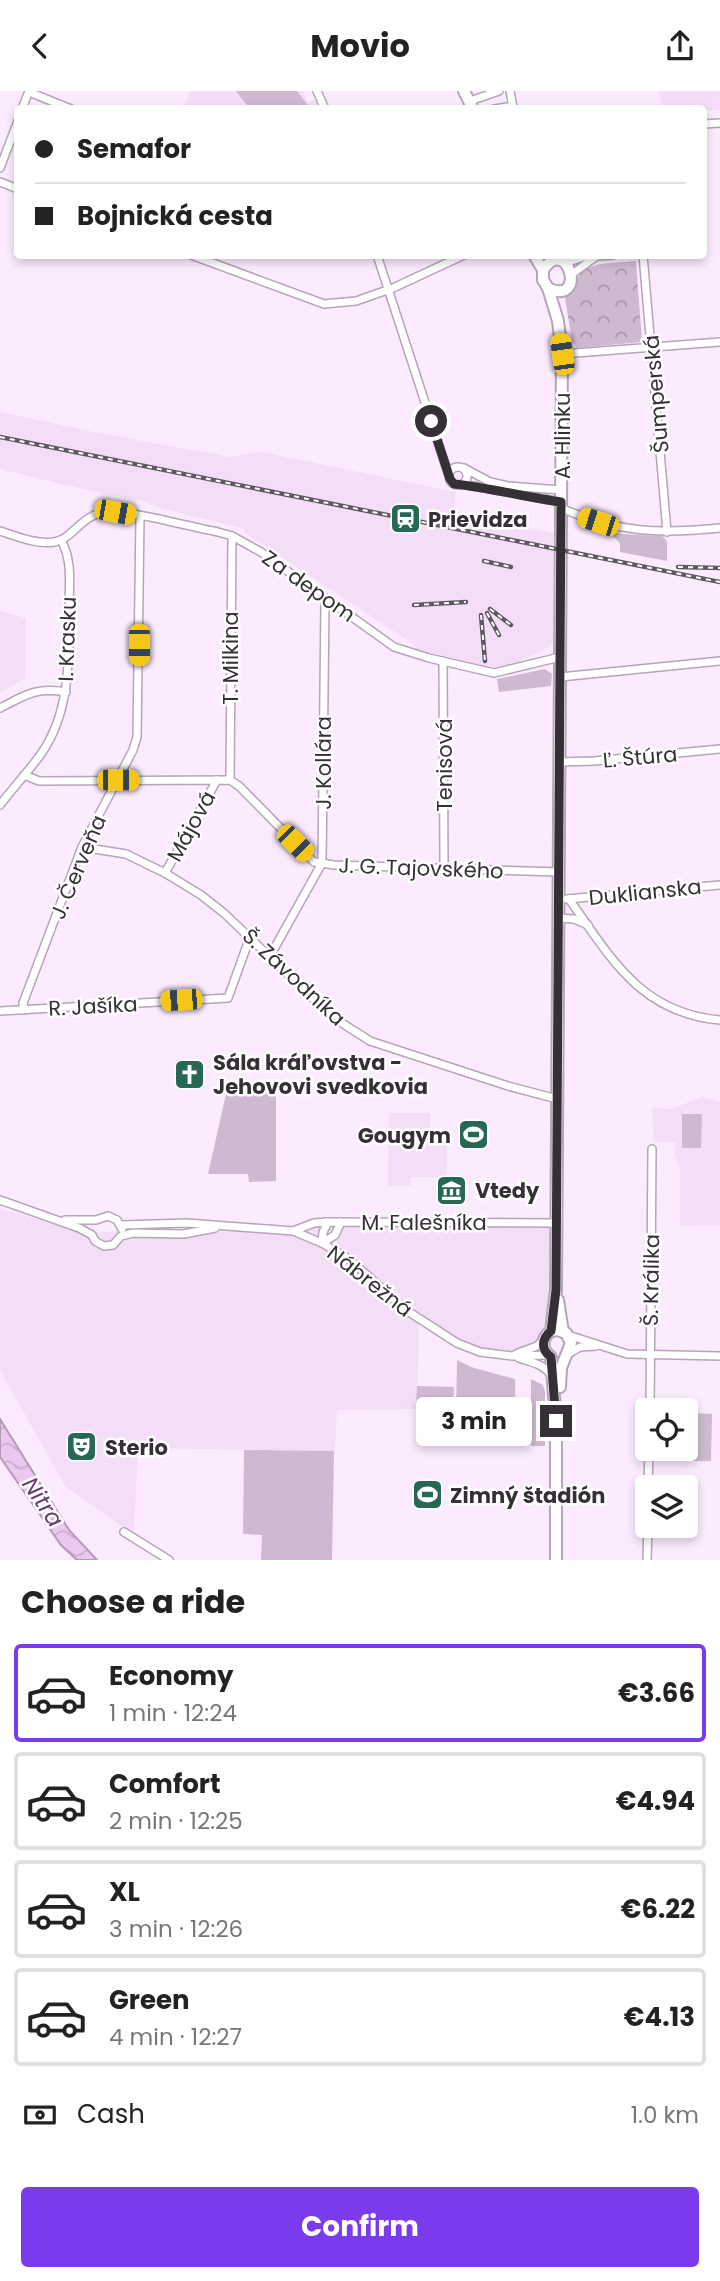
<!DOCTYPE html>
<html lang="en">
<head>
<meta charset="utf-8">
<style>
  body { margin:0; font-family:Poppins,sans-serif; background:#f6f6f6; color:#222; height:100vh; display:flex; flex-direction:column; font-size:26px; white-space:nowrap }
  * { box-sizing:border-box; margin:0 }
  p { font-size:23px; color:#767676 }
  .icon { flex:none; width:38px; height:38px; fill:none; stroke:currentColor; stroke-width:2; stroke-linecap:round; stroke-linejoin:round }
  .map { position:relative; height:1469px; overflow:hidden }
  .drawer { display:flex; flex-direction:column; background:#fff; flex:1 }
  .drawer>* { flex:none }
  .guide { position:absolute; left:14px; top:14px; width:693px; height:154px; border-radius:7px; box-shadow:0 4px 10px #0003; display:grid; align-content:center; height:154px; padding:0 21px; background:#fff }
  .tools { position:absolute; left:635px; top:1307px; display:grid; gap:14px }
  .tools a { display:grid; place-items:center; width:63px; height:63px; border-radius:7px; background:#fff; box-shadow:0 4px 10px #0003; font-size:35px }
  .end { position:absolute; width:32px; height:32px; margin:-16px; border:9px solid #352f36; background:#fff; box-shadow:0 0 0 4px #fff }
  .from { border-radius:50% }
  .bubble { position:absolute; height:49px; border-radius:7px; background:#fff; box-shadow:0 4px 10px #0003; font-size:23px; font-weight:700; line-height:49px; text-align:center }
  .car { position:absolute; width:21px; height:42px; margin:-21px -10px; border-radius:9px; box-shadow:0 0 5px 2px #0007; background:linear-gradient(#f5c518 24%,#345 0 40%,#f5c518 0 76%,#345 0 86%,#f5c518 0) }
  .guide b { display:flex; align-items:center; gap:24px; height:66px; font-size:26px }
  .guide b+b { border-top:2px solid #e0e0e0 }
  .guide i { width:18px; height:18px; background:#222 }
  ul { padding:0; list-style:none }
  li { display:flex; align-items:center; gap:21px; height:98px; margin:0 14px 10px; padding:0 7px; border:4px solid #e0e0e0; border-radius:7px }
  li div { flex:1 }
  li b { display:block; font-size:26px }
  li em { font-style:normal; font-weight:700 }
  li.current { border-color:#7c3aed }
  li>.icon { width:63px; height:63px; stroke-width:1.5 }
  h2 { padding:0 21px; font-size:32px; line-height:84px }
  .pay { display:flex; align-items:center; gap:18px; height:77px; padding:0 21px; font-size:26px }
  .pay p { margin-inline-start:auto }
  .action { display:flex; gap:14px; margin-top:auto; padding:14px 21px }
  .action a { flex:1; height:80px; border-radius:7px; background:#7c3aed; color:#fff; font-size:28px; font-weight:700; line-height:80px; text-align:center }
  header { display:flex; justify-content:space-between; align-items:center; height:91px; padding:0 21px; background:#fff; font-size:32px; font-weight:700 }
  .map>svg:first-child { display:block }
  .built { fill:#f4def7 }
  .grass { fill:#ceb9d1 }
  .park { fill:url(#park-crowns) }
  .water { fill:url(#water-waves); stroke:#b49ab8; stroke-width:2 }
  .lines { fill:none; stroke-linecap:round; stroke-linejoin:round }
  .street-casing { stroke:#b5a5b8; stroke-width:10 }
  .secondary-casing { stroke:#b5a5b8; stroke-width:14 }
  .street { stroke:#fff; stroke-width:7 }
  .secondary { stroke:#fff; stroke-width:10 }
  .rail-casing { stroke:#5f5761; stroke-width:4.5 }
  .rail { stroke:#fff; stroke-width:2; stroke-dasharray:5; stroke-linecap:butt }
  .route { stroke:#352f36; stroke-width:9 }
  .labels { text-anchor:middle; dominant-baseline:central; stroke-width:5; stroke-linejoin:round; paint-order:stroke }
  .street-label { font-size:21px; fill:#352f36; stroke:#fff }
  .poi-label { font-size:21px; font-weight:bold; fill:#352f36; stroke:#fff; text-anchor:start }
  .water-label { font-size:23px; font-style:italic; fill:#673c6e; stroke:#fff }
</style>
</head>
<body>
<header><svg class="icon" aria-label="back" viewBox="0 0 24 24"><path d="M15 5l-7 7 7 7"/></svg>Movio<svg class="icon" aria-label="share" viewBox="0 0 24 24"><path d="M12 15V3M7 8l5-5 5 5M5 13v7h14v-7"/></svg></header>
<div class="map">
<svg width="720" height="1469" viewBox="0 0 720 1469">
  <defs>
    <pattern id="park-crowns" width="20" height="18" patternUnits="userSpaceOnUse" patternTransform="scale(1.75)"><rect width="20" height="18" fill="#ceb9d1"/><path d="M2 6a3 3 0 1 1 6 0M12 15a3 3 0 1 1 6 0" fill="none" stroke="#a897aa"/></pattern>
    <pattern id="water-waves" width="16" height="10" patternUnits="userSpaceOnUse" patternTransform="scale(1.75)"><rect width="16" height="10" fill="#eac8f0"/><path d="M0 5q4-4 8 0t8 0" fill="none" stroke="#c9acce"/></pattern>
  </defs>
  <rect width="100%" height="100%" fill="#fcebff"/>
  <g class="built">
    <path d="M 190,0 L 303,0 L 308,11 L 315,8 L 319,17 L 183,18 Z"/>
    <path d="M 658,0 L 720,0 L 720,19 L 704,20 L 704,18 L 664,17 Z"/>
    <path d="M 0,321 L 94,341 L 230,366 L 261,361 L 456,401 L 454,420 L 553,442 L 553,551 L 549,556 L 515,573 L 492,577 L 416,558 L 413,553 L 244,441 L 244,438 L 163,418 L 145,411 L 60,393 L 0,378 Z"/>
    <path d="M 0,520 L 26,527 L 25,587 L 0,602 Z"/>
    <path d="M 702,1006 L 720,1011 L 720,1135 L 682,1135 L 680,1132 L 680,1076 L 675,1065 L 675,1051 L 654,1051 L 652,1017 L 671,1018 Z"/>
    <path d="M 389,1022 L 430,1022 L 430,1045 L 399,1045 L 399,1051 L 447,1052 L 447,1086 L 411,1086 L 410,1095 L 388,1095 Z"/>
    <path d="M 0,1118 L 89,1142 L 117,1140 L 295,1141 L 318,1134 L 556,1133 L 556,1221 L 540,1249 L 521,1263 L 475,1258 L 419,1227 L 417,1318 L 337,1319 L 335,1360 L 138,1357 L 134,1444 L 65,1395 L 0,1279 Z"/>
  </g>
  <g class="grass">
    <path d="M 236,0 L 297,0 L 310,17 L 249,17 Z"/>
    <path d="M 606,439 L 623,443 L 663,445 L 667,451 L 667,470 L 620,461 L 620,452 Z"/>
    <path d="M 545,578 L 552,583 L 551,595 L 499,601 L 497,588 Z"/>
    <path d="M 228,994 L 276,995 L 276,1090 L 249,1091 L 248,1083 L 208,1083 Z"/>
    <path d="M 682,1023 L 702,1023 L 701,1057 L 682,1057 Z"/>
    <path d="M 457,1269 L 471,1276 L 515,1288 L 516,1353 L 475,1354 L 463,1322 L 456,1318 Z"/>
    <path d="M 531,1288 L 543,1294 L 545,1301 L 545,1355 L 531,1355 Z"/>
    <path d="M 417,1295 L 454,1296 L 453,1318 L 416,1317 Z"/>
    <path d="M 692,1322 L 712,1323 L 711,1370 L 691,1370 Z"/>
    <path d="M 244,1359 L 334,1360 L 332,1469 L 261,1469 L 262,1444 L 243,1443 Z"/>
  </g>
  <path class="park" d="M 636,170 L 642,251 L 577,257 L 572,250 L 565,207 C 572,200 574,191 580,183 C 590,170 621,172 636,170 Z"/>
  <path class="water" d="M 0,1328 L 69,1439 L 97,1469 L 77,1469 L 61,1454 L 0,1366 Z"/>
  <g class="lines">
    <defs>
      <g id="street">
        <path d="M 31,0 L 34,3 L 71,18"/>
        <path d="M 317,0 L 325,18"/>
        <path d="M 510,0 L 513,17"/>
        <path d="M 470,10 L 499,0"/>
        <path d="M 22,18 L 29,0"/>
        <path d="M 494,18 L 513,15"/>
        <path d="M 704,33 L 720,32"/>
        <path d="M 0,77 L 18,30"/>
        <path d="M 0,91 L 18,98"/>
        <path d="M 191,164 L 324,213 L 356,210 L 393,197 L 464,164"/>
        <path d="M 377,164 L 449,385"/>
        <path d="M 643,164 L 667,441"/>
        <path d="M 565,172 L 584,166 L 613,164"/>
        <path d="M 572,183 L 594,167"/>
        <path d="M 562,263 L 720,251"/>
        <circle cx="458" cy="385" r="9"/>
        <path d="M 464,377 L 490,391 L 508,395 L 561,399"/>
        <path d="M 462,393 L 561,411"/>
        <path d="M 561,417 C 618,442 660,443 720,437"/>
        <path d="M 0,440 C 16,445 37,454 54,451 C 73,448 81,424 105,421 C 132,419 189,436 218,441 L 232,445 L 261,461 L 394,556 L 429,567 L 494,582 L 560,566"/>
        <path d="M 443,570 L 444,778"/>
        <path d="M 560,586 L 720,570"/>
        <path d="M 0,617 C 26,604 35,596 66,601"/>
        <path d="M 559,671 L 594,670 L 720,658"/>
        <path d="M 24,684 L 39,690 L 230,689 L 239,695 L 314,771 L 334,774 L 559,781"/>
        <path d="M 230,689 L 232,445"/>
        <path d="M 0,714 C 13,697 28,681 41,663 C 71,620 69,567 69,517 C 69,494 73,470 61,449"/>
        <path d="M 82,756 L 126,763 L 165,782 L 201,804 L 225,823 L 331,925 L 370,950 L 508,995 L 557,1008"/>
        <path d="M 165,782 L 217,689"/>
        <path d="M 567,808 L 720,794"/>
        <path d="M 569,808 C 611,867 640,922 720,929"/>
        <path d="M 558,827 L 574,828 L 588,834"/>
        <path d="M 270,865 L 322,772 L 325,512 L 328,508"/>
        <path d="M 24,919 L 23,912 L 82,756 L 133,659 L 137,646 L 140,426"/>
        <path d="M 0,920 L 228,907 L 250,846"/>
        <path d="M 0,1109 L 79,1137 L 92,1144 L 95,1150 L 104,1155 L 113,1154 L 121,1145 L 133,1142 L 184,1143 L 215,1137"/>
        <path d="M 65,1129 L 96,1129 L 108,1125 L 117,1129 L 122,1138"/>
        <path d="M 121,1134 L 187,1132 L 293,1140 L 322,1152 L 349,1168 L 406,1219 L 457,1252 L 480,1261 L 512,1265 L 548,1264"/>
        <path d="M 293,1140 L 314,1132 L 328,1131 L 556,1132"/>
        <path d="M 322,1152 L 335,1144 L 341,1131"/>
        <path d="M 322,1152 L 323,1141 L 328,1131"/>
        <path d="M 568,1244 L 627,1263 L 720,1265"/>
        <path d="M 516,1263 L 537,1255 L 543,1249"/>
        <path d="M 568,1263 L 580,1256 L 596,1255"/>
        <path d="M 519,1267 C 530,1271 544,1273 551,1284"/>
        <path d="M 650,1320 L 652,1058"/>
        <path d="M 648,1396 L 649,1358"/>
        <path d="M 124,1441 L 169,1469"/>
        <path d="M 647,1469 L 648,1435"/>
      </g>
      <g id="secondary">
        <path d="M 464,0 L 473,18"/>
        <path d="M 534,164 L 543,179 L 543,189 L 548,197 L 558,230 L 562,263 L 556,1199 L 551,1240 C 541,1247 541,1259 551,1266 L 556,1330 L 556,1469"/>
        <path d="M 543,179 C 568,142 588,216 548,197"/>
        <path d="M 558,1209 L 563,1241"/>
        <path d="M 551,1240 L 558,1239 L 566,1242 L 571,1252 L 561,1277 L 560,1296"/>
      </g>
    </defs>
    <use href="#street" class="street-casing"/>
    <use href="#secondary" class="secondary-casing"/>
    <use href="#street" class="street"/>
    <use href="#secondary" class="secondary"/>
    <defs>
      <g id="rail">
        <path d="M 0,346 L 720,491"/>
        <path d="M 484,470 L 511,476"/>
        <path d="M 678,476 L 720,477"/>
        <path d="M 414,514 L 466,511"/>
        <path d="M 490,518 L 511,534"/>
        <path d="M 487,522 L 499,544"/>
        <path d="M 481,524 L 485,570"/>
      </g>
    </defs>
    <use href="#rail" class="rail-casing"/>
    <use href="#rail" class="rail"/>
  </g>
  <g class="lines">
    <path class="route" d="M 431,330 L 450,388 L 454,393 C 490,397 526,406 561,411 L 556,1199 L 551,1240 C 541,1248 541,1259 551,1266 L 556,1330"/>
  </g>
  <defs>
    <symbol id="station-square" viewBox="-11 -11 22 22"><rect x="-9" y="-9" width="18" height="18" rx="4" fill="#276755" stroke="#fff"/><path d="M-3-6H3Q5-6 5-4V2Q5 4 3 4L4.5 6H3L1.5 4h-3L-3 6H-4.5L-3 4Q-5 4-5 2V-4Q-5-6-3-6ZM-3.5-4v3h7v-3ZM-3.5 1v1.5H-2V1ZM2 1v1.5H3.5V1Z" fill="#fff"/></symbol>
    <symbol id="church-square" viewBox="-11 -11 22 22"><rect x="-9" y="-9" width="18" height="18" rx="4" fill="#276755" stroke="#fff"/><path d="M-1.2-6h2.4v3.5h3.3v2.4h-3.3V6h-2.4V-.1h-3.3v-2.4h3.3Z" fill="#fff"/></symbol>
    <symbol id="stadium-square" viewBox="-11 -11 22 22"><rect x="-9" y="-9" width="18" height="18" rx="4" fill="#276755" stroke="#fff"/><path d="M0-5a6.5 5 0 1 0 0 10a6.5 5 0 1 0 0-10ZM-3.5-1.8h7v3.6h-7Z" fill="#fff"/></symbol>
    <symbol id="museum-square" viewBox="-11 -11 22 22"><rect x="-9" y="-9" width="18" height="18" rx="4" fill="#276755" stroke="#fff"/><path d="M0-6L6-3V-2H-6V-3ZM-5-1h2V3h-2ZM-1-1h2V3h-2ZM3-1h2V3H3ZM-6 4H6V6H-6Z" fill="#fff"/></symbol>
    <symbol id="theatre-square" viewBox="-11 -11 22 22"><rect x="-9" y="-9" width="18" height="18" rx="4" fill="#276755" stroke="#fff"/><path d="M-5-5.5Q0-4 5-5.5V0Q5 5 0 6Q-5 5-5 0ZM-3.3-2.5H-1v1.5H-3.3ZM1-2.5H3.3v1.5H1ZM-2.8 1Q0 5.5 2.8 1Z" fill="#fff"/></symbol>
  </defs>
  <g fill-rule="evenodd">
    <use href="#station-square" x="388" y="410" width="35" height="35"/>
    <use href="#church-square" x="172" y="966" width="35" height="35"/>
    <use href="#stadium-square" x="456" y="1026" width="35" height="35"/>
    <use href="#museum-square" x="434" y="1082" width="35" height="35"/>
    <use href="#theatre-square" x="64" y="1338" width="35" height="35"/>
    <use href="#stadium-square" x="410" y="1386" width="35" height="35"/>
  </g>
  <g class="labels">
    <g class="street-label">
      <text transform="translate(656 303) rotate(-95)">Šumperská</text>
      <text transform="translate(562 345) rotate(-90)">A. Hlinku</text>
      <text transform="translate(309 495) rotate(35)">Za depom</text>
      <text transform="translate(67 548) rotate(-88)">I. Krasku</text>
      <text transform="translate(230 567) rotate(-90)">T. Milkina</text>
      <text transform="translate(640 666) rotate(-5)">Ľ. Štúra</text>
      <text transform="translate(323 672) rotate(-90)">J. Kollára</text>
      <text transform="translate(444 674) rotate(-90)">Tenisová</text>
      <text transform="translate(191 735) rotate(-61)">Májová</text>
      <text transform="translate(78 776) rotate(-67)">J. Červeňa</text>
      <text transform="translate(421 777) rotate(2)">J. G. Tajovského</text>
      <text transform="translate(645 801) rotate(-6)">Duklianska</text>
      <text transform="translate(294 886) rotate(43)">Š. Závodníka</text>
      <text transform="translate(93 915) rotate(-3)">R. Jašíka</text>
      <text x="424" y="1131">M. Falešníka</text>
      <text transform="translate(651 1189) rotate(-89)">Š. Králika</text>
      <text transform="translate(370 1190) rotate(38)">Nábrežná</text>
    </g>
    <g class="poi-label">
      <text x="428" y="428">Prievidza</text>
      <text x="213" y="971">Sála kráľovstva -<tspan x="213" dy="24">Jehovovi svedkovia</tspan></text>
      <text x="451" y="1044" text-anchor="end">Gougym</text>
      <text x="475" y="1099">Vtedy</text>
      <text x="105" y="1356">Sterio</text>
      <text x="450" y="1404">Zimný štadión</text>
    </g>
    <g class="water-label">
      <text transform="translate(43 1411) rotate(56)">Nitra</text>
    </g>
  </g>
</svg>
<div class="tools">
<a><svg class="icon" aria-label="locate" viewBox="0 0 24 24"><circle cx="12" cy="12" r="6"/><path d="M12 2v4M12 18v4M2 12h4M18 12h4"/></svg></a>
<a><svg class="icon" aria-label="layers" viewBox="0 0 24 24"><path d="M12 4l9 5-9 5-9-5zM3 14l9 5 9-5"/></svg></a>
</div>
<i class="end from" style="left:431px;top:330px"></i>
<i class="end" style="left:556px;top:1330px"></i>
<div class="bubble" style="left:416px;top:1306px;width:116px">3 min</div>
<i class="car" style="left:562px;top:263px;rotate:352deg"></i>
<i class="car" style="left:115px;top:421px;rotate:100deg"></i>
<i class="car" style="left:598px;top:431px;rotate:288deg"></i>
<i class="car" style="left:139px;top:554px;rotate:180deg"></i>
<i class="car" style="left:118px;top:689px;rotate:90deg"></i>
<i class="car" style="left:295px;top:752px;rotate:135deg"></i>
<i class="car" style="left:181px;top:909px;rotate:267deg"></i>
<div class="guide">
<b><i class="from"></i>Semafor</b>
<b><i></i>Bojnická cesta</b>
</div>
</div>
<section class="drawer">
<h2>Choose a ride</h2>
<ul>
<li class="current"><svg class="icon" aria-label="car" viewBox="0 0 24 24"><path d="M5 17H2v-5l4-1 3-4h7l3 4 3 1v5h-3M9 17h6M6 11h13"/><circle cx="7" cy="17" r="2"/><circle cx="17" cy="17" r="2"/></svg><div><b>Economy</b><p>1 min · 12:24</p></div><em>€3.66</em></li>
<li><svg class="icon" aria-label="car" viewBox="0 0 24 24"><path d="M5 17H2v-5l4-1 3-4h7l3 4 3 1v5h-3M9 17h6M6 11h13"/><circle cx="7" cy="17" r="2"/><circle cx="17" cy="17" r="2"/></svg><div><b>Comfort</b><p>2 min · 12:25</p></div><em>€4.94</em></li>
<li><svg class="icon" aria-label="car" viewBox="0 0 24 24"><path d="M5 17H2v-5l4-1 3-4h7l3 4 3 1v5h-3M9 17h6M6 11h13"/><circle cx="7" cy="17" r="2"/><circle cx="17" cy="17" r="2"/></svg><div><b>XL</b><p>3 min · 12:26</p></div><em>€6.22</em></li>
<li><svg class="icon" aria-label="car" viewBox="0 0 24 24"><path d="M5 17H2v-5l4-1 3-4h7l3 4 3 1v5h-3M9 17h6M6 11h13"/><circle cx="7" cy="17" r="2"/><circle cx="17" cy="17" r="2"/></svg><div><b>Green</b><p>4 min · 12:27</p></div><em>€4.13</em></li>
</ul>
<div class="pay"><svg class="icon" aria-label="cash" viewBox="0 0 24 24"><path d="M3 7h18v10H3z"/><circle cx="12" cy="12" r="2"/></svg>Cash<p>1.0 km</p></div>
<div class="action"><a>Confirm</a></div>
</section>
</body>
</html>
